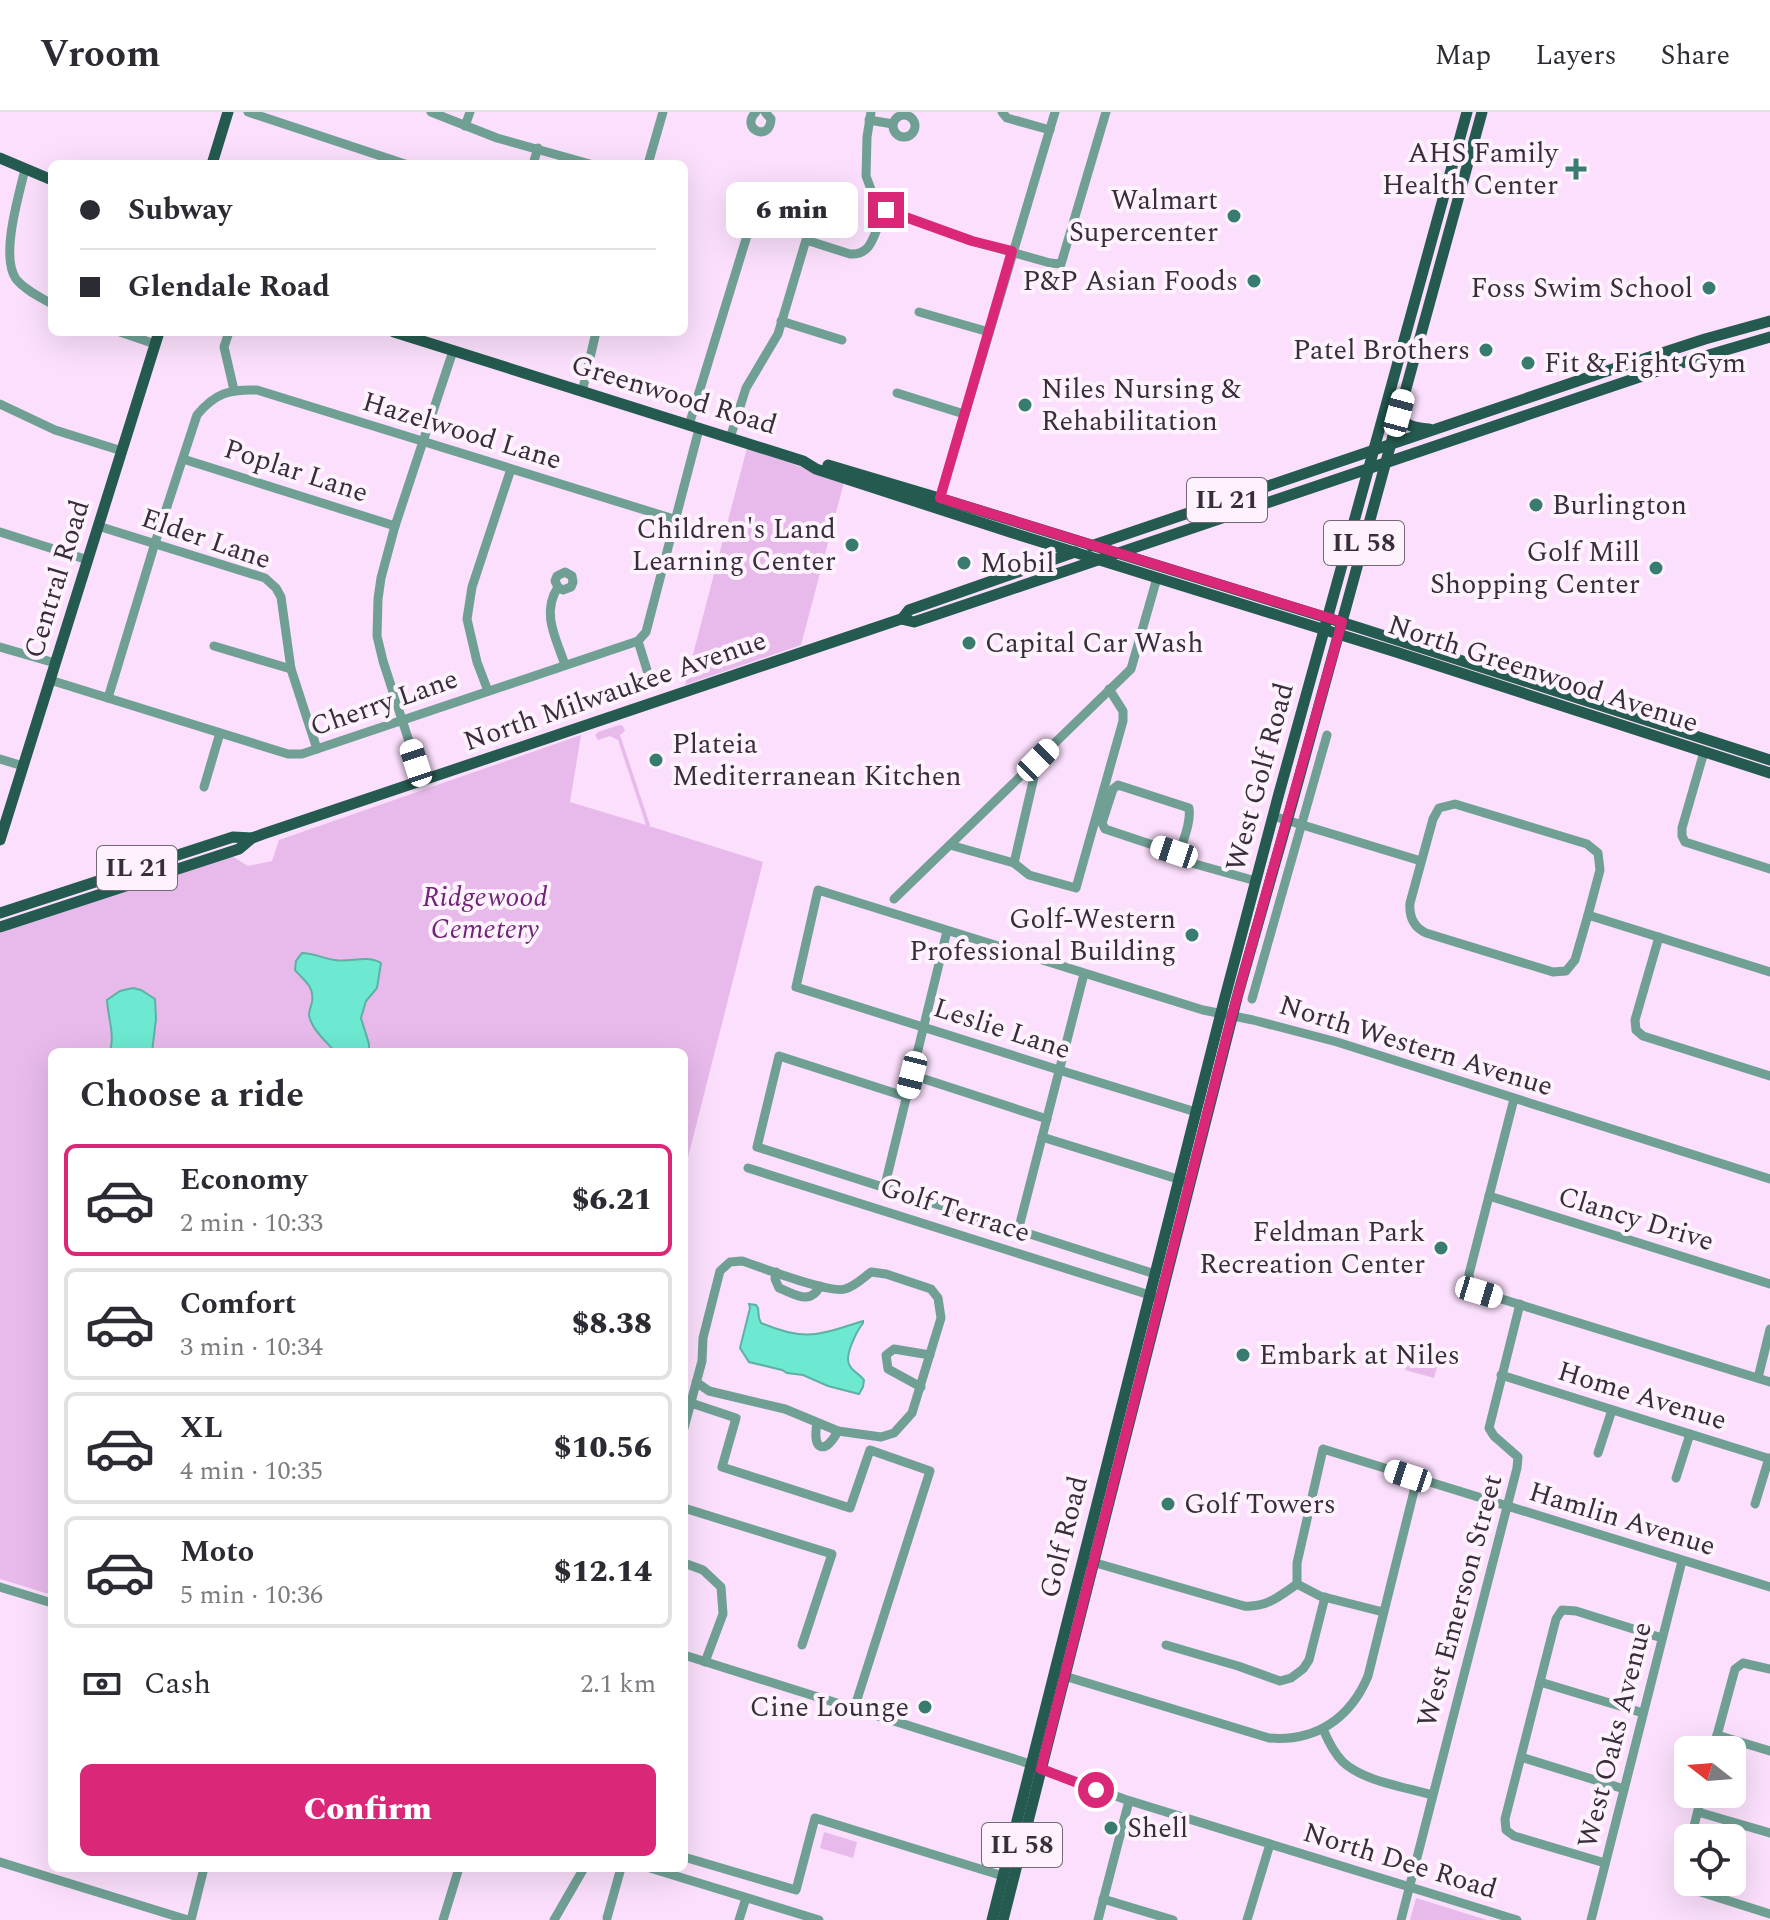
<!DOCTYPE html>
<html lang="en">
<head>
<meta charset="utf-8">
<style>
  body { margin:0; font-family:Spectral,serif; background:#f7f7f7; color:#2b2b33; height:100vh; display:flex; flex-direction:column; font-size:30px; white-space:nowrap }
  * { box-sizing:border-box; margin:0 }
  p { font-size:26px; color:#7c7c81 }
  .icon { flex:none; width:44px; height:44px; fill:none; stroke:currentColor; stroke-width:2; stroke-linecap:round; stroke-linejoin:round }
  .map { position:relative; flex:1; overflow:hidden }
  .sheet { position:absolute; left:48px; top:936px; width:640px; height:824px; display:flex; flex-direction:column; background:#fff; border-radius:12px; box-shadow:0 8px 32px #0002 }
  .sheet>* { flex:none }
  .guide { position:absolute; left:48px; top:48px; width:640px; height:176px; border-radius:12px; box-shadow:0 8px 32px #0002; display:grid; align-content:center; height:176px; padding:0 32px; background:#fff }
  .needle { width:52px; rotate:287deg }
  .fabs { position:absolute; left:1674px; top:1624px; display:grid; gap:16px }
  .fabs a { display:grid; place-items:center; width:72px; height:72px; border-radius:12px; background:#fff; box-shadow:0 8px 32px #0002; font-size:40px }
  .end { position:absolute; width:36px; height:36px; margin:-18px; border:10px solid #db2777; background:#fff; box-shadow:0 0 0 4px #fff }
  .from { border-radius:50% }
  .bubble { position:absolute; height:56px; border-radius:12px; background:#fff; box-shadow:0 8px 32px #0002; font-size:26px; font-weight:800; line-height:56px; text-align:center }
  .car { position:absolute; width:24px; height:48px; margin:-24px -12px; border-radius:10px; box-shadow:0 0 6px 2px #0007; background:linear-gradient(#fff 24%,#345 0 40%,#fff 0 76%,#345 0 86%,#fff 0) }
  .guide b { display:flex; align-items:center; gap:28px; height:76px; font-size:30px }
  .guide b+b { border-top:2px solid #e1e1e2 }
  .guide i { width:20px; height:20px; background:#2b2b33 }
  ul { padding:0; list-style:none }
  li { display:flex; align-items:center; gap:24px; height:112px; margin:0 16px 12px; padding:0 16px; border:4px solid #e1e1e2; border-radius:12px }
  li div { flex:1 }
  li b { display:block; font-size:30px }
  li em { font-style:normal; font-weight:800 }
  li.on { border-color:#db2777 }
  li>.icon { width:72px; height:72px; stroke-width:1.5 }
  h2 { padding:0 32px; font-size:36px; line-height:96px }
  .pay { display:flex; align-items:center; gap:20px; height:88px; padding:0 32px; font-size:30px }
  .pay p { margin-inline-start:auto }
  .action { display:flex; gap:16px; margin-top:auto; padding:16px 32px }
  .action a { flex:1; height:92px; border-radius:12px; background:#db2777; color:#fff; font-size:32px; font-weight:800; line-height:92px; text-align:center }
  header { display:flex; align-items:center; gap:48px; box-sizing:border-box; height:112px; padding:0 40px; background:#fff; border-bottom:2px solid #e1e1e2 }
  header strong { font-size:38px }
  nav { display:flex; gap:44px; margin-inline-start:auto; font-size:28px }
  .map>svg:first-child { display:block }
  .green { fill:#e8baeb }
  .water { fill:#6de9d1; stroke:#5db1a3; stroke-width:2 }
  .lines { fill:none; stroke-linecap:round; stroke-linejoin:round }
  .minor { stroke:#709f94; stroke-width:9 }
  .major { stroke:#245a4f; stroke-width:11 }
  .route { stroke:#db2777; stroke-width:10 }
  .poi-dot { fill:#387c6f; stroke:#fef2fe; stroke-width:3 }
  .labels { text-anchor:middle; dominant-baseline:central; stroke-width:8; stroke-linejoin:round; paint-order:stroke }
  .shield { fill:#fef2fe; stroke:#736974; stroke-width:2 }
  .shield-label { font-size:26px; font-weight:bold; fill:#382e39 }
  .poi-label { font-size:28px; fill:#382e39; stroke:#fef2fe; text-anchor:end }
  .street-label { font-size:28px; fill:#382e39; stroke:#fef2fe }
  .park-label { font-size:28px; font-style:italic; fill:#702576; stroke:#fef2fe }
</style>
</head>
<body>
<header>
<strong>Vroom</strong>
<nav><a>Map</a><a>Layers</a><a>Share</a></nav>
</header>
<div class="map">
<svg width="1770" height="1808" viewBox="0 0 1770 1808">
  <rect width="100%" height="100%" fill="#fbdffc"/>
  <g class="green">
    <path d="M 747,336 L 844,370 L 801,533 L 685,573 Z"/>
    <path d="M 619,613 L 623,614 L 625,619 L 620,623 L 650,713 L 649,714 L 763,750 L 684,1061 L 684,940 L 52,940 L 52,1483 L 0,1467 L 0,821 L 232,744 L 248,754 L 272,749 L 279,728 L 581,623 L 570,690 L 646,713 L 618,628 L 610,624 L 598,628 L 595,623 L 598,620 Z"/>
    <path d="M 1419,1237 L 1440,1245 L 1434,1266 L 1405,1258 L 1409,1243 Z"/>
    <path d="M 824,1720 L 857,1730 L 853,1746 L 820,1736 Z"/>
    <path d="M 1416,1786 L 1487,1808 L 1410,1808 Z"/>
  </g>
  <g class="water">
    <path d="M 302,841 C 314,841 324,847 335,848 C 351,851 366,842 381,851 L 377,876 L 366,889 L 361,906 L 369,932 L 369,940 L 335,940 C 327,930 311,917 309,903 C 309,899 311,894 312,890 C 315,874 303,868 295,858 L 296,849 Z"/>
    <path d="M 133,876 L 141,878 L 155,887 L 156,907 L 152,940 L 110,940 C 115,922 108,906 107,888 L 120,879 Z"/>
    <path d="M 749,1192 L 756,1193 L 758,1196 L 759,1206 L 761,1211 C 806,1230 818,1223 863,1209 L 863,1211 C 857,1219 843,1245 850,1254 C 853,1260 860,1262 864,1268 L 863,1275 L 859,1282 L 828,1274 L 803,1263 L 787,1261 L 782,1258 L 749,1250 L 740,1236 L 750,1196 Z"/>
  </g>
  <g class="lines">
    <g class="minor">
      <path d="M 248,0 L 405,52"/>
      <path d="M 431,0 L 497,26 L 590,52"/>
      <path d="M 756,0 C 739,17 770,31 771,7 L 765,0"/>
      <path d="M 871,0 L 867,25 L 866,64 L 872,80 L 886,98 L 972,129 L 1050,151 L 1061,152 L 1106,0"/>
      <path d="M 1002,0 L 1007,6 L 1050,18"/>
      <circle cx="904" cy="14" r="11"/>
      <path d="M 869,8 L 893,12"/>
      <path d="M 465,14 L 470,0"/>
      <path d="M 533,52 L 538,36"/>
      <path d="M 648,52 L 663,0"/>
      <path d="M 25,57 C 19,83 0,144 16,167 C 25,178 40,185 52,192"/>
      <path d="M 919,200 L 989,220"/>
      <path d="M 781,209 L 842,228"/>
      <path d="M 120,220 L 155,232"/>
      <path d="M 228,223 L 224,235 L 234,278"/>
      <path d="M 583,276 L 596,220"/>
      <path d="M 897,281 L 964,302"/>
      <path d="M 0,292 L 55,318 L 122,339"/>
      <path d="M 689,313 L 761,78"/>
      <path d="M 730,326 L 746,276 L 778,222 L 806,128 L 850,142 C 876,144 874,113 886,98"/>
      <path d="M 183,347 L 395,414"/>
      <path d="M 940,386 L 1055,0"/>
      <path d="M 98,414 L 265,466 L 276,476 L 281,485 L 291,557 L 317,637"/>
      <path d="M 0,420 L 88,448"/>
      <path d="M 558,475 L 563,478 L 571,475 L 573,470 L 572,464 L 565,460 L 557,464 L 555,469 L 558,475 C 541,501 556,526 565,553"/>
      <path d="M 214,534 L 291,557"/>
      <path d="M 0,535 L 55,551"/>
      <path d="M 50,568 L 288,642 L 302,642 L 638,529"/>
      <path d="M 651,571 L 638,529 L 646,520 L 699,317"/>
      <path d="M 488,579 L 477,550 L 467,507 L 472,475 L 511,357"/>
      <path d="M 108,586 L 155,431 L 197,303 C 215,281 230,277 257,278 L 677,408"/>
      <path d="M 1704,640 L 1682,716 L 1682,724 L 1685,730 L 1770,757"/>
      <path d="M 0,647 L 23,654"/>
      <path d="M 416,651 L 383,549 L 377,524 L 378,487 L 381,466 L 395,414 L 453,239"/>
      <path d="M 204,675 L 220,621"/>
      <path d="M 1455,692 L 1587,732 L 1598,741 L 1600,758 L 1588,803 L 1575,848 L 1566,859 L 1553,860 L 1426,821 C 1413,815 1409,804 1410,791 L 1433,707 L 1439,696 Z"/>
      <path d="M 1273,704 L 1421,749"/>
      <path d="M 950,733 L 1014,751 L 1029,763 L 1076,776 L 1123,609 L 1123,599 L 1109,577"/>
      <path d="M 1179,743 C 1183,728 1191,711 1189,696 L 1118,673 L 1113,677 L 1102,711 L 1105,717 L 1174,740 L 1195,752 L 1256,769"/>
      <path d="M 1014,751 L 1038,648"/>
      <path d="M 894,787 L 1131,557 L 1157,466"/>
      <path d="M 1588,803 L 1770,860"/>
      <path d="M 1659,825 L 1635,908 L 1636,918 L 1643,924 L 1770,964"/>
      <path d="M 1252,887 L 1327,623"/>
      <path d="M 912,963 L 1047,1007"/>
      <path d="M 907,985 L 779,944 L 757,1035 L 1155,1162"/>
      <path d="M 1514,987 L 1469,1162 L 1470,1173 L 1479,1180 L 1770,1270"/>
      <path d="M 1196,1000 L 1059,958 L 796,875 L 818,778 L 1203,898 L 1253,908 L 1337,930 L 1770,1067"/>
      <path d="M 1042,1025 L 1184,1069"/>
      <path d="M 748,1056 L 1156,1185"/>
      <path d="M 884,1077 L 947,819"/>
      <path d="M 1489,1084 L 1770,1172"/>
      <path d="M 1018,1119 L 1084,862"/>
      <path d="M 776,1160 L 775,1167 L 779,1176 C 795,1182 810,1194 820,1174"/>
      <path d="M 1501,1263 L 1770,1347"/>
      <path d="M 1758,1266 L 1770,1217"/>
      <path d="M 921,1275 L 888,1257 L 886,1243 L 894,1237 L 930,1243"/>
      <path d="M 691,1291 L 736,1306 L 722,1355 L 850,1396 L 870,1338 L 930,1359 L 854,1597"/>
      <path d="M 817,1311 C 812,1339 825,1343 838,1319"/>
      <path d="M 684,1316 L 702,1249 L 703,1226 L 720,1159 L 730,1150 L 742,1149 C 761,1155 829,1182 845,1177 C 855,1174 863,1166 871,1160 L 886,1162 L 931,1177 L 938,1186 L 941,1206 L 912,1301 L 894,1321 L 881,1325 L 838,1319 L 785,1297 L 709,1279 L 696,1270"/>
      <path d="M 1598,1341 L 1612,1298"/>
      <path d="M 1676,1366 L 1690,1322"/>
      <path d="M 1755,1392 L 1769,1346"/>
      <path d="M 684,1396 L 832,1442 L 802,1533"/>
      <path d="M 1089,1449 L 1244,1494 C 1266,1496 1280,1484 1297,1472"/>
      <path d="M 684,1451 L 703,1458 L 721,1475 L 723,1502 L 705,1550"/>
      <path d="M 1297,1472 L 1297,1451 L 1323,1337 L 1770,1475"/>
      <path d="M 1297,1472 L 1320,1484 L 1383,1500"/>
      <path d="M 0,1475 L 52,1491"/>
      <path d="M 1166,1533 L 1238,1554 L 1280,1569 L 1291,1566 L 1303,1557 L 1309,1548 L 1325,1485"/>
      <path d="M 684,1543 L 1021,1649 L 1124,1687 L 1517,1808"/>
      <path d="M 1061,1563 L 1269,1626 C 1315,1630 1350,1607 1368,1564 L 1417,1367"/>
      <path d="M 1540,1570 L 1643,1601"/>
      <path d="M 1323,1617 C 1328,1629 1334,1641 1343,1650 C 1363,1669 1405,1675 1432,1683"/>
      <path d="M 1717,1623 L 1770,1639"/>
      <path d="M 1713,1638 L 1735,1557 L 1743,1551 L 1770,1557"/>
      <path d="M 1521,1645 L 1624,1677"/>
      <path d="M 1698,1700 L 1770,1721"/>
      <path d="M 1691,1726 L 1702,1682"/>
      <path d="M 1688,1738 L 1681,1767 L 1688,1776 L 1770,1802"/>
      <path d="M 684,1745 L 796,1778 L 815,1706 L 1003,1764"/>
      <path d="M 0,1750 L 188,1808"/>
      <path d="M 1605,1751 L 1514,1724 L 1506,1718 L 1505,1707 L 1556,1507 L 1562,1498 L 1576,1499 L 1662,1526"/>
      <path d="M 650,1756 L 819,1808"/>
      <path d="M 1103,1787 L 1173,1808"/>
      <path d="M 607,1806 L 621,1756"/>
      <path d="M 191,1808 L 204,1756"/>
      <path d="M 443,1808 L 459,1756"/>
      <path d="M 554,1808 L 584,1756"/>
      <path d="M 739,1808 L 746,1786"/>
      <path d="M 1098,1808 L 1129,1689"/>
      <path d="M 1247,1808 L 1270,1732"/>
      <path d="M 1401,1808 L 1517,1356 L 1518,1345 L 1494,1324 L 1489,1316 L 1520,1192"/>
      <path d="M 1591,1808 L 1682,1449"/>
    </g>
    <g class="major">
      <path d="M 0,46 L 52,68"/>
      <path d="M 212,52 L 228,0"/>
      <path d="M 394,220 L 803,349 L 816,357 L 1013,421 L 1396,540 L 1770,661"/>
      <path d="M 1399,301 C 1405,315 1415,316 1429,317"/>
      <path d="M 828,353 L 949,389 L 1360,516 L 1770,648"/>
      <path d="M 1091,434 L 1607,259 L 1705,227 L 1770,209"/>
      <path d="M 902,507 L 909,498 L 1075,440"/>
      <path d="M 0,728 L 159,220"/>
      <path d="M 0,801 L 233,725 L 252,726 L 263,722 L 901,507 L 914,510 L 932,504 L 1678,252 L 1770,225"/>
      <path d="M 0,815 L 239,737 L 252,726"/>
      <path d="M 992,1808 L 1224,889 L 1278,685 L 1467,0"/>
      <path d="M 1003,1808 L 1238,882 L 1293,688 L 1482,0"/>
    </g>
  </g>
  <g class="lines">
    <path class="route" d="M 886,98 L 972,129 L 1012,139 L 940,386 L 1342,510 L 1232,903 L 1041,1657 L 1096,1678"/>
  </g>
  <g class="poi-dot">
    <path d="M1572 45h8v8h8v8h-8v8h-8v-8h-8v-8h8z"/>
    <circle cx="1234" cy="104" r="8"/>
    <circle cx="1254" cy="169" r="8"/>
    <circle cx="1709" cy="176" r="8"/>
    <circle cx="1486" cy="238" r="8"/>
    <circle cx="1528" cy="251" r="8"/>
    <circle cx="1025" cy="293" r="8"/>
    <circle cx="1536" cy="393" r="8"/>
    <circle cx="852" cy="433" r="8"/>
    <circle cx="964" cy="451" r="8"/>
    <circle cx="1656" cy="456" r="8"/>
    <circle cx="969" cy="531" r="8"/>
    <circle cx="656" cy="648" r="8"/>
    <circle cx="1192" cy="823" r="8"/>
    <circle cx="1441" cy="1136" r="8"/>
    <circle cx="1243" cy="1243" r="8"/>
    <circle cx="1168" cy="1392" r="8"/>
    <circle cx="925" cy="1595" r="8"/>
    <circle cx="1111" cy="1716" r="8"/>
  </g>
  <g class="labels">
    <g class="shield">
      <rect x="1187" y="366" width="80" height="44" rx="6"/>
      <rect x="1324" y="409" width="80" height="44" rx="6"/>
      <rect x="97" y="734" width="80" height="44" rx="6"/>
      <rect x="982" y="1711" width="80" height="44" rx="6"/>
    </g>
    <g class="shield-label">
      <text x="1227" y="388">IL 21</text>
      <text x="1364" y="431">IL 58</text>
      <text x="137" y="756">IL 21</text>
      <text x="1022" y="1733">IL 58</text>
    </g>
    <g class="poi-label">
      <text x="1558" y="41">AHS Family<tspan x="1558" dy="32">Health Center</tspan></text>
      <text x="1218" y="88">Walmart<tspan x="1218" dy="32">Supercenter</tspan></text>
      <text x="1238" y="169">P&amp;P Asian Foods</text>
      <text x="1693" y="176">Foss Swim School</text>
      <text x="1470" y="238">Patel Brothers</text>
      <text x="1544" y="251" text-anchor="start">Fit &amp; Fight Gym</text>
      <text x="1041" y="277" text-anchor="start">Niles Nursing &amp;<tspan x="1041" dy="32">Rehabilitation</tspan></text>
      <text x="1552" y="393" text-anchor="start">Burlington</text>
      <text x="836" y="417">Children's Land<tspan x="836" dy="32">Learning Center</tspan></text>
      <text x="1640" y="440">Golf Mill<tspan x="1640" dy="32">Shopping Center</tspan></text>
      <text x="980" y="451" text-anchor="start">Mobil</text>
      <text x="985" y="531" text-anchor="start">Capital Car Wash</text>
      <text x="672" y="632" text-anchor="start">Plateia<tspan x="672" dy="32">Mediterranean Kitchen</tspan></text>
      <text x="1176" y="807">Golf-Western<tspan x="1176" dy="32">Professional Building</tspan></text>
      <text x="1425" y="1120">Feldman Park<tspan x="1425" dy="32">Recreation Center</tspan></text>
      <text x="1259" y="1243" text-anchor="start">Embark at Niles</text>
      <text x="1184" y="1392" text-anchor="start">Golf Towers</text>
      <text x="909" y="1595">Cine Lounge</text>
      <text x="1127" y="1716" text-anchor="start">Shell</text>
    </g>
    <g class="street-label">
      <text transform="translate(674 283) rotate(17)">Greenwood Road</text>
      <text transform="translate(462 319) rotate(17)">Hazelwood Lane</text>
      <text transform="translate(296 359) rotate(18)">Poplar Lane</text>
      <text transform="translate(206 427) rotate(19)">Elder Lane</text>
      <text transform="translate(57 467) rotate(-73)">Central Road</text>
      <text transform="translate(1543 562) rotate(18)">North Greenwood Avenue</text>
      <text transform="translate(615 579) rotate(-19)">North Milwaukee Avenue</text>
      <text transform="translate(384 591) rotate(-19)">Cherry Lane</text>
      <text transform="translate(1260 665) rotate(-75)">West Golf Road</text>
      <text transform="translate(1002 917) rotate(18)">Leslie Lane</text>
      <text transform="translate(1416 934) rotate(17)">North Western Avenue</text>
      <text transform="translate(955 1098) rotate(18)">Golf Terrace</text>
      <text transform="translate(1636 1107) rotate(17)">Clancy Drive</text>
      <text transform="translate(1642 1284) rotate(17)">Home Avenue</text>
      <text transform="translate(1622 1407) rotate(17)">Hamlin Avenue</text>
      <text transform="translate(1064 1425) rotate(-76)">Golf Road</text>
      <text transform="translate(1460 1489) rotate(-75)">West Emerson Street</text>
      <text transform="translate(1615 1623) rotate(-76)">West Oaks Avenue</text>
      <text transform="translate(1400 1749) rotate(17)">North Dee Road</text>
    </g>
    <g class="park-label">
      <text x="485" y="785">Ridgewood<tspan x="485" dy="32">Cemetery</tspan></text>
    </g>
  </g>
</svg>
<div class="fabs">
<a><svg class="needle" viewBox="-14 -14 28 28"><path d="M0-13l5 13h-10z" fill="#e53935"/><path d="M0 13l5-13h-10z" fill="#7c7c81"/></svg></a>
<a><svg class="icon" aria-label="locate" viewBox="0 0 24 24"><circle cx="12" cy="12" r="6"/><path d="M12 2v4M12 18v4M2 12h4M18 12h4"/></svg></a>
</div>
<i class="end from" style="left:1096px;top:1678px"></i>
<i class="end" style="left:886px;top:98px"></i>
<div class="bubble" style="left:726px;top:70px;width:132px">6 min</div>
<i class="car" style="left:1399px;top:301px;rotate:15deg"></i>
<i class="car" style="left:1038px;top:648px;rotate:45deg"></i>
<i class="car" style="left:416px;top:651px;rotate:342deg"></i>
<i class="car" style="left:1174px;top:740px;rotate:288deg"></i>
<i class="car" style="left:912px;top:963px;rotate:194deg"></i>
<i class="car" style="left:1479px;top:1180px;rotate:107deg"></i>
<i class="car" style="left:1408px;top:1364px;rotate:288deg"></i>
<div class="guide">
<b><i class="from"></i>Subway</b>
<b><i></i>Glendale Road</b>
</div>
<section class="sheet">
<h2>Choose a ride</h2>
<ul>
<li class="on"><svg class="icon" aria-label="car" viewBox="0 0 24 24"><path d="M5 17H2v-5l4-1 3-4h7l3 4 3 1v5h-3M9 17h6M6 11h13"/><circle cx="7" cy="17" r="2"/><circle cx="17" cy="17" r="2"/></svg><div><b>Economy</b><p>2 min · 10:33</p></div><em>$6.21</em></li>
<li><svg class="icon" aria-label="car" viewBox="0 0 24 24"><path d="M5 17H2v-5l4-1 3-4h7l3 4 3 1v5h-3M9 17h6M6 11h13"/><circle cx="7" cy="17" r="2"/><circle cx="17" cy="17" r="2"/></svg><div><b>Comfort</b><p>3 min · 10:34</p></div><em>$8.38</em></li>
<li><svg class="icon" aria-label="car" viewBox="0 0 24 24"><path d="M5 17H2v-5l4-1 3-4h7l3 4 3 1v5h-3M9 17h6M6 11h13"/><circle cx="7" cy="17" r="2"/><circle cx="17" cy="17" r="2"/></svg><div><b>XL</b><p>4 min · 10:35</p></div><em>$10.56</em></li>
<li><svg class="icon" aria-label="car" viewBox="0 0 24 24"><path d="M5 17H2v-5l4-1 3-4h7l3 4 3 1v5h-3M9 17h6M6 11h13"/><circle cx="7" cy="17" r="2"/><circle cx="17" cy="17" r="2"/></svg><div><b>Moto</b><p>5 min · 10:36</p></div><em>$12.14</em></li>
</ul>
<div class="pay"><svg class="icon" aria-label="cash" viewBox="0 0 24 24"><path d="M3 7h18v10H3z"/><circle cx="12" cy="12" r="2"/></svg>Cash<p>2.1 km</p></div>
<div class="action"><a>Confirm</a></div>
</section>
</div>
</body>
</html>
